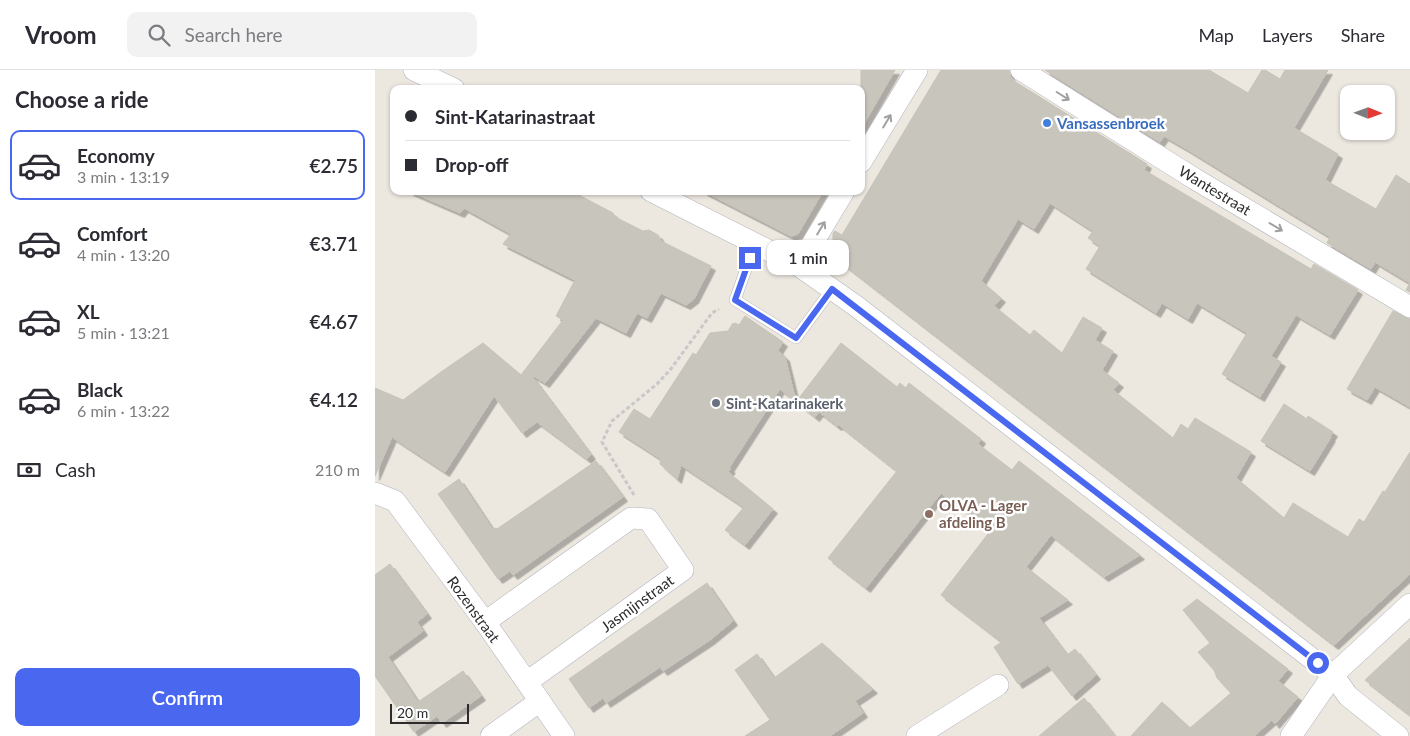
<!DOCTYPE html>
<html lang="en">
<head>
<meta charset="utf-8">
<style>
  body { margin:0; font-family:Lato,sans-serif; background:#f2f2f3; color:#2b2b33; height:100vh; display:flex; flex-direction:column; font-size:19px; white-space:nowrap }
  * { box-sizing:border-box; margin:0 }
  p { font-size:16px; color:#7c7c81 }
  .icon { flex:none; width:28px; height:28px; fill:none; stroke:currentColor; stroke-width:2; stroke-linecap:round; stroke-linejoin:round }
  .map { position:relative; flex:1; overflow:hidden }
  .details { display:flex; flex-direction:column; background:#fff; width:375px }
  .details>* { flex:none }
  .top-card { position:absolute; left:15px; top:15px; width:475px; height:110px; border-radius:10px; box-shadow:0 1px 4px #0004; display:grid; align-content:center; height:110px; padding:0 15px; background:#fff }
  .needle { width:32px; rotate:91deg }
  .fabs { position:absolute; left:965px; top:15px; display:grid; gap:10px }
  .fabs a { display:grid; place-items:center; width:55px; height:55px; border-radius:10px; background:#fff; box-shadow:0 1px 4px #0004; font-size:25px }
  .scale { position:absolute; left:15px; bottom:12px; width:79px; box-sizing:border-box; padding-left:5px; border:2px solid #2c2c2c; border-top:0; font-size:14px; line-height:18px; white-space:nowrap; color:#2c2c2c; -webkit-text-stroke:4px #fff; paint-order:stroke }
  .end { position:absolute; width:22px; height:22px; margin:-11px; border:6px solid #4a68ef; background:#fff; box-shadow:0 0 0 2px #fff }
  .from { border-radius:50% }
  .bubble { position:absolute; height:35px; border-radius:10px; background:#fff; box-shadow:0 1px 4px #0004; font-size:16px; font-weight:600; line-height:35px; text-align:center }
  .top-card b { display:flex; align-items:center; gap:18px; height:48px; font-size:19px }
  .top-card b+b { border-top:1px solid #e1e1e2 }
  .top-card i { width:12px; height:12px; background:#2b2b33 }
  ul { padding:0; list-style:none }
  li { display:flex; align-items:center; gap:15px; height:70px; margin:0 10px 8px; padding:0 5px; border:2px solid transparent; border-radius:10px }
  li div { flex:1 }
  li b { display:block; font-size:19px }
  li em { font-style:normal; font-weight:600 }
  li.on { border-color:#4a68ef }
  li>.icon { width:45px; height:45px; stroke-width:1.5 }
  h2 { padding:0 15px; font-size:22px; line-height:60px }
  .pay { display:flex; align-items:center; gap:12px; height:55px; padding:0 15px; font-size:19px }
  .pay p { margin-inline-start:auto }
  .button { display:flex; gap:10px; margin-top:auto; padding:10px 15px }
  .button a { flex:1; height:58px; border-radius:10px; background:#4a68ef; color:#fff; font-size:20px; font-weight:600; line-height:58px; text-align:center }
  header { display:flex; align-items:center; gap:30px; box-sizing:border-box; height:70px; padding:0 25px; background:#fff; border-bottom:1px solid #e1e1e2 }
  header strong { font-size:24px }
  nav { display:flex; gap:28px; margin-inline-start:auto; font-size:18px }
  .search { width:350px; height:45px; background:#f2f2f3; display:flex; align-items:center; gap:12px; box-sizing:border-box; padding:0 18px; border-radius:10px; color:#7c7c81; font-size:19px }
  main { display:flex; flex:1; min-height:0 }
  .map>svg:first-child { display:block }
  .building { fill:#c8c5bd; stroke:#c8c3b9; filter:url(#shadow) }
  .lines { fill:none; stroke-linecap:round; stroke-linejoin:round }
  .service-casing { stroke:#b2b5be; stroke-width:12 }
  .minor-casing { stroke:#b2b5be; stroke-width:22 }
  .path { stroke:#c8c8c8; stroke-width:3; stroke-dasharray:4 2.5; stroke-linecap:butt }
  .service { stroke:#fff; stroke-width:11 }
  .minor { stroke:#fff; stroke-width:21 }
  .oneway { stroke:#a0a0a0 }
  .route { stroke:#4a68ef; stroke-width:6 }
  .shop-dot { fill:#3f7fe0; stroke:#fff; stroke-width:2 }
  .worship-dot { fill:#6b7280; stroke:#fff; stroke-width:2 }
  .education-dot { fill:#8d6e63; stroke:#fff; stroke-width:2 }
  .labels { text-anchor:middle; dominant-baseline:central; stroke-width:5; stroke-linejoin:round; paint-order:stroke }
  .shop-label { font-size:15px; font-weight:bold; fill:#366cbe; stroke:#fff; text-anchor:start }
  .street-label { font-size:15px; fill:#2c2c2c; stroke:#fff }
  .worship-label { font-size:15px; font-weight:bold; fill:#5b616d; stroke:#fff; text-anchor:start }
  .education-label { font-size:15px; font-weight:bold; fill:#785e54; stroke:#fff; text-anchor:start }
</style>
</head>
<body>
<header>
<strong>Vroom</strong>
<div class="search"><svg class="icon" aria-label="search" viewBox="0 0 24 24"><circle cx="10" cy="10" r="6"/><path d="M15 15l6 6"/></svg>Search here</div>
<nav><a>Map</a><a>Layers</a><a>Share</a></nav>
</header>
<main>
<section class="details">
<h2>Choose a ride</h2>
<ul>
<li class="on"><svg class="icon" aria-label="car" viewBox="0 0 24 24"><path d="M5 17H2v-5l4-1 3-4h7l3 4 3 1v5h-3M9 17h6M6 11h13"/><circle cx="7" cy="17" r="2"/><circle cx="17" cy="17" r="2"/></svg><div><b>Economy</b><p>3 min · 13:19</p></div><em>€2.75</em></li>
<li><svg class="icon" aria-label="car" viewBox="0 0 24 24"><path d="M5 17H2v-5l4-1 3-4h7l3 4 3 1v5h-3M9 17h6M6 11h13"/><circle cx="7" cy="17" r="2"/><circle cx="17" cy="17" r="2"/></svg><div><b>Comfort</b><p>4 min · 13:20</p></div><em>€3.71</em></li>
<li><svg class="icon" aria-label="car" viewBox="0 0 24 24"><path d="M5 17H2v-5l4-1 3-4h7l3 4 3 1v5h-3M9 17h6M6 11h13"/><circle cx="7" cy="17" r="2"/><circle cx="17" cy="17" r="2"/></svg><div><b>XL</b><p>5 min · 13:21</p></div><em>€4.67</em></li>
<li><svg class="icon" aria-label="car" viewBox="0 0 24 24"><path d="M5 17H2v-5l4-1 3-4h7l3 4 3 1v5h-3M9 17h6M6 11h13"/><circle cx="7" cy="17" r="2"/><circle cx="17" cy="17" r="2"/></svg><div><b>Black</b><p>6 min · 13:22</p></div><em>€4.12</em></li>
</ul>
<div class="pay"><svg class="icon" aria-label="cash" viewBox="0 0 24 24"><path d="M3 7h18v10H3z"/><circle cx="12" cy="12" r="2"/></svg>Cash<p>210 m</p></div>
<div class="button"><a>Confirm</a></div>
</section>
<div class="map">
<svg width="1035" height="666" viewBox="0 0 1035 666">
  <defs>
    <filter id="shadow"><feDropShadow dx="4.5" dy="4.5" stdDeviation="0" flood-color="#0004"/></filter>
  </defs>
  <rect width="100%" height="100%" fill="#ece7df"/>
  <g class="building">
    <path d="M 486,0 L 520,0 L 486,59 Z"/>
    <path d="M 566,0 L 634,0 L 635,6 L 639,11 L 772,94 L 769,100 L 936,199 L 939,194 L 983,220 L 955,265 L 921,245 L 896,286 L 906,292 L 885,327 L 847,304 L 872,263 L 822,233 L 813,249 L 787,233 L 781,243 L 711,199 L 725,176 L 713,168 L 718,161 L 675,133 L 659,159 L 643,149 L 606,211 L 626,228 L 619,236 L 655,265 L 659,260 L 687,283 L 708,247 L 727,258 L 720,270 L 738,281 L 727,300 L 744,313 L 738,320 L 798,368 L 806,354 L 813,359 L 820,348 L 876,382 L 861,408 L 909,448 L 918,433 L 973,467 L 984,449 L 989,452 L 1008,421 L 1010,422 L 1035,382 L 1035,504 L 959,575 L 458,186 L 458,163 L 460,161 L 467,165 Z"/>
    <path d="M 670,0 L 834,0 L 873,23 L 887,0 L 890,0 L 905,9 L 910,0 L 953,0 L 919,58 L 963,84 L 950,110 L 1001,139 L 1021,105 L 1035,114 L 1035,222 L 1031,220 L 1035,213 L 1000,192 L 996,199 L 952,173 L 955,167 L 810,78 L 789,66 L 785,72 Z"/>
    <path d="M 34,121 L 196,121 L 238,143 L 240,147 L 268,161 L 274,160 L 283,165 L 286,171 L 336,196 L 319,229 L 311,235 L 286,223 L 272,248 L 262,243 L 251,263 L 221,248 L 170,313 L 155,304 L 216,385 L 212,389 L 162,352 L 147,363 L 119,326 L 70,402 L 17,367 L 0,406 L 0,318 L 28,330 L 66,302 L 108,273 L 146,305 L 188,250 L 181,246 L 200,210 L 128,174 L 136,164 L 89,138 L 85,143 Z"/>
    <path d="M 328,121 L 448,121 L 423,164 L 416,166 Z"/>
    <path d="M 1018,241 L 1035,249 L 1035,337 L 1000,317 L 992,330 L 972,319 Z"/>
    <path d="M 370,246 L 408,272 L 403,280 L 410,287 L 421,332 L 405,319 L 354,398 L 356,399 L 353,402 L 398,439 L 370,475 L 350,460 L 369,437 L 306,395 L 302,409 L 285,394 L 286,389 L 244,362 L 259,339 L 275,349 L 318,283 L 321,285 L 335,263 L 353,261 L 358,253 L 359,254 L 360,253 L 364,255 Z"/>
    <path d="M 466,273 L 522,317 L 525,313 L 531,318 L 534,313 L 606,369 L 603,374 L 637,400 L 644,391 L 765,485 L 729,507 L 676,465 L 651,497 L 693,530 L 664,548 L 692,585 L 700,579 L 721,605 L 697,626 L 673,595 L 643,614 L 619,577 L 627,572 L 566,525 L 616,460 L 566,423 L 491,518 L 453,488 L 522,401 L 464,355 L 462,356 L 444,342 L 440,347 L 421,332 Z"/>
    <path d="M 909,334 L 932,349 L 933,346 L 958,362 L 955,367 L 956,367 L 935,401 L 886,371 Z"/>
    <path d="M 221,391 L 248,427 L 138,505 L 135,501 L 123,509 L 63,424 L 84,409 L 118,460 L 121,458 L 122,459 Z"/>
    <path d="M 15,494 L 52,544 L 42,552 L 48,561 L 13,587 L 43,632 L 88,601 L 106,626 L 67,653 L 62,646 L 39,662 L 0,606 L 0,505 Z"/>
    <path d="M 332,513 L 358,551 L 335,570 L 288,601 L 285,597 L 231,633 L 228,628 L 214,638 L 194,609 Z"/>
    <path d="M 822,529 L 913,599 L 903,611 L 923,627 L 900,654 L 897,650 L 879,666 L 756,666 L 787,632 L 815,658 L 856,623 L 842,608 L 839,600 L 823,582 L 835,573 L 808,540 Z"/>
    <path d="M 1035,568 L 1035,645 L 990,610 Z"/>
    <path d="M 447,573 L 498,619 L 480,631 L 488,643 L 455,666 L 370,666 L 395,650 L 360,600 L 382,584 L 399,608 Z"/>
    <path d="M 709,628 L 740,666 L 664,666 Z"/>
  </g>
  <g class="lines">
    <defs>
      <path id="service" d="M 380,174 L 360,230 L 421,268 L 457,219"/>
      <g id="minor">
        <path d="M 39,0 L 79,19"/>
        <path d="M 646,0 L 820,109 L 1035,237"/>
        <path d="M 486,92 L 542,0"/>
        <path d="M 276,121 L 424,196 L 481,236 L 958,605 L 973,626 L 1023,666"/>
        <path d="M 424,196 L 469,121"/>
        <path d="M 0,423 L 20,431 L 110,552 L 189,666"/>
        <path d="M 110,552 L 256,448 L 273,449 L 308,500 L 152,612"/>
        <path d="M 116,666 L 165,631"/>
        <path d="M 542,666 L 623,615"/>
        <path d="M 916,666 L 958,605 L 1035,534"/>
      </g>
    </defs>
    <use href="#service" class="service-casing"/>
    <use href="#minor" class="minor-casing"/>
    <path class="path" d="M 259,425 L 227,372 L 237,351 L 282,314 L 295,300 L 337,243 L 344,239"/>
    <use href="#service" class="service"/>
    <use href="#minor" class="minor"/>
  </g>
  <defs><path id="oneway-shaft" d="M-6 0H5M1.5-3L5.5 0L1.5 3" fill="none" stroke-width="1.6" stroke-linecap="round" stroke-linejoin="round" transform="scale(1.25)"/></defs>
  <g class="oneway">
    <use href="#oneway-shaft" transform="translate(688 26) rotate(32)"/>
    <use href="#oneway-shaft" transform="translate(512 51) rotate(-59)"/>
    <use href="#oneway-shaft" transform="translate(901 157) rotate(31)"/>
    <use href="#oneway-shaft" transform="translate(446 158) rotate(-59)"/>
  </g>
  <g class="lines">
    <path class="route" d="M 375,188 L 360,230 L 421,268 L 457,219 L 943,593"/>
  </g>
  <circle class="shop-dot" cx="672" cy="53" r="5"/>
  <circle class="worship-dot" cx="341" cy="333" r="5"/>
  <circle class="education-dot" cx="554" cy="444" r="5"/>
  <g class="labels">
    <g class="shop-label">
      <text x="682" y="53">Vansassenbroek</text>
    </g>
    <g class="street-label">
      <text transform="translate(840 120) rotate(31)">Wantestraat</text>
      <text transform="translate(262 533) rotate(-36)">Jasmijnstraat</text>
      <text transform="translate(99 539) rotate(54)">Rozenstraat</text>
    </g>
    <g class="worship-label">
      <text x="351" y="333">Sint-Katarinakerk</text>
    </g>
    <g class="education-label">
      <text x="564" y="435">OLVA - Lager<tspan x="564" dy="17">afdeling B</tspan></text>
    </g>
  </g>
</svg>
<div class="fabs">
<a><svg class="needle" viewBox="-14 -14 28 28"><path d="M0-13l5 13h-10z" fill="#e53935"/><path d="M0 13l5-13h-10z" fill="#7c7c81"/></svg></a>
</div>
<div class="scale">20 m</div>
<i class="end from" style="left:943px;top:593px"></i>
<i class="end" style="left:375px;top:188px"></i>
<div class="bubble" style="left:392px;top:170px;width:82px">1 min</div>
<div class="top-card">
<b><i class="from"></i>Sint-Katarinastraat</b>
<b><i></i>Drop-off</b>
</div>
</div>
</main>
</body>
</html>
